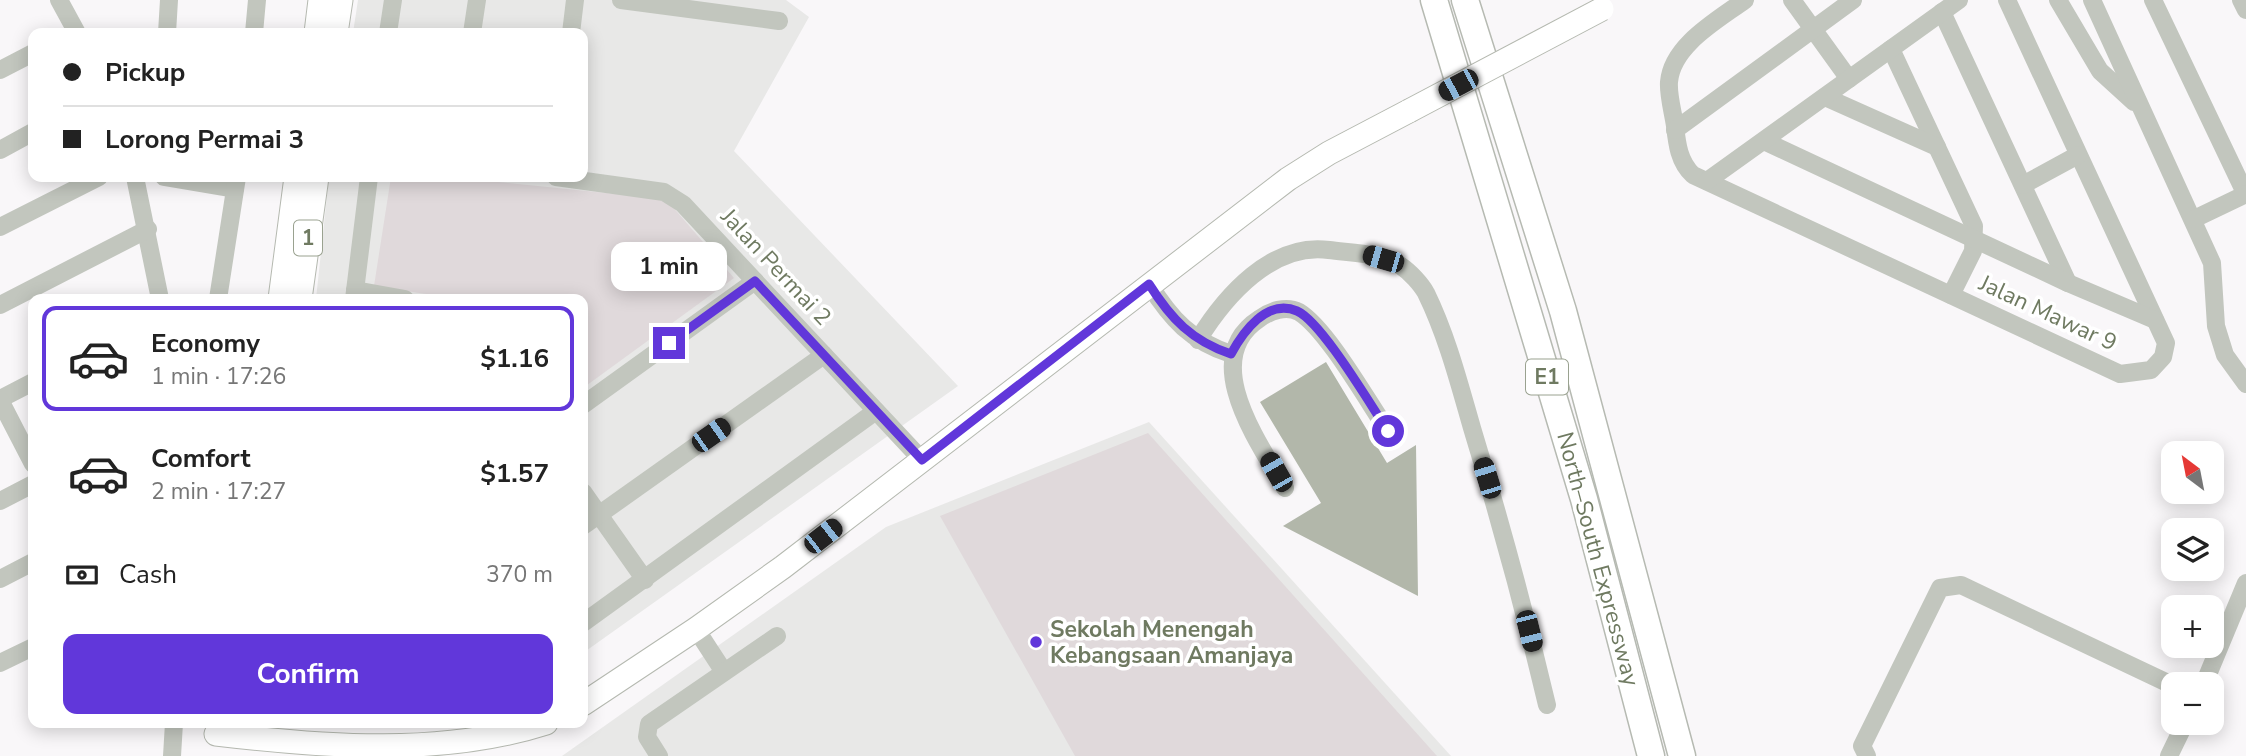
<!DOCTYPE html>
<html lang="en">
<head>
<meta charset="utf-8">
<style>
  body { margin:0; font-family:"Nunito Sans",sans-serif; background:#f6f6f6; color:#222; height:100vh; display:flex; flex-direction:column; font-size:26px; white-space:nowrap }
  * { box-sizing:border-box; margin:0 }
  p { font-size:23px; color:#767676 }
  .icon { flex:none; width:38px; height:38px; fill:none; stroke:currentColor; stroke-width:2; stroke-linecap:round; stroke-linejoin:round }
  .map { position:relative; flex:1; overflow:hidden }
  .sheet { position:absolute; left:28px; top:294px; width:560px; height:434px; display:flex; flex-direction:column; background:#fff; border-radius:14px; box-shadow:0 4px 18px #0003 }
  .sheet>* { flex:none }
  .guide { position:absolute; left:28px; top:28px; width:560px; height:154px; border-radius:14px; box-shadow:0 4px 18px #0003; display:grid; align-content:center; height:154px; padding:0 35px; background:#fff }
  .needle { width:46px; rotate:328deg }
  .controls { position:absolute; left:2161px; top:441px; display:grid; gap:14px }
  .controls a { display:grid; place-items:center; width:63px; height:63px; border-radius:14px; background:#fff; box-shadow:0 4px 18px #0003; font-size:35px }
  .end { position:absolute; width:32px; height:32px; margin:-16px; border:9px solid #6137da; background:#fff; box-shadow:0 0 0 4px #fff }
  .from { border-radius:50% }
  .bubble { position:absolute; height:49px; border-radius:14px; background:#fff; box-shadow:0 4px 18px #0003; font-size:23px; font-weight:700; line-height:49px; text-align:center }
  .car { position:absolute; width:21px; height:42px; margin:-21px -10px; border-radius:9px; box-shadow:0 0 5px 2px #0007; background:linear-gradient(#222 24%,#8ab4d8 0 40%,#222 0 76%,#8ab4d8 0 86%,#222 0) }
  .guide b { display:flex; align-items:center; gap:24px; height:66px; font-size:26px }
  .guide b+b { border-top:2px solid #e0e0e0 }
  .guide i { width:18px; height:18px; background:#222 }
  ul { padding:12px 0 0; list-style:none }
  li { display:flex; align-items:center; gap:21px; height:105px; margin:0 14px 10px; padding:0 21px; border:4px solid transparent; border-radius:14px }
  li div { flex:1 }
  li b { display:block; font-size:26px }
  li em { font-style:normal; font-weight:700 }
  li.current { border-color:#6137da }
  li>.icon { width:63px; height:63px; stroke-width:1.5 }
  .pay { display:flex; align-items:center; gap:18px; height:77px; padding:0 35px; font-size:26px }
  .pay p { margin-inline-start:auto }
  .button { display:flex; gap:14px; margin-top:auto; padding:14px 35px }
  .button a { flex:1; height:80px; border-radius:14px; background:#6137da; color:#fff; font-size:28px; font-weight:700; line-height:80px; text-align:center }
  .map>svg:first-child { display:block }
  .built { fill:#e8e8e7 }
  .green { fill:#e0d9db }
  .building { fill:#b2b7aa }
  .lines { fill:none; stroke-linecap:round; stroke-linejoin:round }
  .major-casing { stroke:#b5b9b0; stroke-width:25 }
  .highway-casing { stroke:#b6bab2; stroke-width:29 }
  .minor { stroke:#c2c6be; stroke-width:18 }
  .major { stroke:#fff; stroke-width:23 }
  .highway { stroke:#fff; stroke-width:26 }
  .major-bridge-casing { stroke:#b5b9b0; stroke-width:25; stroke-linecap:butt }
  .major-bridge { stroke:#fff; stroke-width:23 }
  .route { stroke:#6137da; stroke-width:9 }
  .poi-dot { fill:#6137da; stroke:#fff; stroke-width:2.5 }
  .labels { text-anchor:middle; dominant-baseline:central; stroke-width:7; stroke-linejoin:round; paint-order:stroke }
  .shield { fill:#fff; stroke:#9aa290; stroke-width:2 }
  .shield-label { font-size:21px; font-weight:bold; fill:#6f7a61 }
  .street-label { font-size:23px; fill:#6f7a61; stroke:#fff }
  .poi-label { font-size:23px; font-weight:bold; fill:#6f7a61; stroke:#fff; text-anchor:start }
</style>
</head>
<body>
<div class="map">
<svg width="2246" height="756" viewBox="0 0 2246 756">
  <rect width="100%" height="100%" fill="#f9f7f9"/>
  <g class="built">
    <path d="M 358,0 L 786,0 L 809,17 L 734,151 L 958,386 L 583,653 L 583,299 L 316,299 L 329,177 L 583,177 L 583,33 L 353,33 Z"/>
    <path d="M 1149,422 L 1451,756 L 562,756 L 886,527 Z"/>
  </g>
  <g class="green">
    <path d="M 391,177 L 449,177 L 666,199 L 734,278 L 583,388 L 583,299 L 458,299 L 374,286 Z"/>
    <path d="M 1148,433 L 1437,756 L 1075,756 L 940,516 Z"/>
  </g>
  <path class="building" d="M 1326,362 L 1387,463 L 1416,445 L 1418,596 L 1283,526 L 1321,503 L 1260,402 Z"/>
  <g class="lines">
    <defs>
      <g id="major">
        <path d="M 316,33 L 320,0"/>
        <path d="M 336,33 L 341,0"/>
        <path d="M 280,299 L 296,177"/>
        <path d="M 300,299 L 317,177"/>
        <path d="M 583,704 L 696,629 L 783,567 L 1288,179 L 1329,153 L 1409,111"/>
        <path d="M 216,734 C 326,747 443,756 546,723"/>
      </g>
      <g id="highway">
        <path d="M 1434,0 L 1584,499 L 1651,756"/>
        <path d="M 1465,0 L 1563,311 L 1682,756"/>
      </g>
    </defs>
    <use href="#major" class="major-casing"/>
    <use href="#highway" class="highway-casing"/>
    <g class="minor">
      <path d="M 59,0 L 77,33"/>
      <path d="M 621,0 L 779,21"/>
      <path d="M 1745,0 C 1718,20 1672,45 1669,82 C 1668,95 1673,112 1675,126 C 1677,144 1679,162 1693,175 L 2120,374 L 2151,370 L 2163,357 L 2166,343 L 2007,0"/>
      <path d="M 1792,0 L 1849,79"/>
      <path d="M 2058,0 L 2100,71 L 2134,102"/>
      <path d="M 2092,0 L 2212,263 L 2216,326 L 2225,355 L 2246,384"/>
      <path d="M 2153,0 L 2246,195"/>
      <path d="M 2241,0 L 2246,10"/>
      <path d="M 1942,12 L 2068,283"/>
      <path d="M 167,33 L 169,0"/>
      <path d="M 254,33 L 257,0"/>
      <path d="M 388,33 L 393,0"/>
      <path d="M 472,33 L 477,0"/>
      <path d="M 571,33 L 575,0"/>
      <path d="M 1891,49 L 1974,226 L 1973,251 L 1951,295"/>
      <path d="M 0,70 L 33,53"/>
      <path d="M 1825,97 L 1937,147"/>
      <path d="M 1675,130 L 1853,0"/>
      <path d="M 1764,141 L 2068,283 L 2155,320"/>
      <path d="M 0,150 L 33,132"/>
      <path d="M 135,177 L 160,299"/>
      <path d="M 164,177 L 235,189"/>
      <path d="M 556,177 L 664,192 L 683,204 L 922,460"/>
      <path d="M 1707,181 L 1959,0"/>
      <path d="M 2023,185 L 2078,155"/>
      <path d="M 2194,219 L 2246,194"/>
      <path d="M 0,227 L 99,177"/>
      <path d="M 1149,284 C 1171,319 1191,341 1231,354"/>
      <path d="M 355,290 L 405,299"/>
      <path d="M 218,299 L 237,177"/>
      <path d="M 354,299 L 369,177"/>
      <path d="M 0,305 L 148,229"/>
      <path d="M 1198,340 C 1225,296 1272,242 1329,250 C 1351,253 1384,253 1401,266 C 1410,272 1421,284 1426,293 C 1447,336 1459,383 1472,428 C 1500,520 1525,612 1547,705"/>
      <path d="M 0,399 L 33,382"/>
      <path d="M 0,400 L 33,464"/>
      <path d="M 583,405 L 755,281"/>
      <path d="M 1285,488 C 1259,443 1198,359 1259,319 C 1270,311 1286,305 1299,312 C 1327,329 1368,402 1388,431"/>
      <path d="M 583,492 L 645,580"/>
      <path d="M 0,501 L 33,484"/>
      <path d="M 583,526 L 824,355"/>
      <path d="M 0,579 L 33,562"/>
      <path d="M 583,623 L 876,411"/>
      <path d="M 696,629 L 724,672"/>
      <path d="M 0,663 L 33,647"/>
      <path d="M 2204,684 L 2246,583"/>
      <path d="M 172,756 L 174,723"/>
      <path d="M 659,756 L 647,737 L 649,724 L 777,636"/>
      <path d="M 1867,756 L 1862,746 L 1940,588 L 1961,585 L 2174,686"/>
      <path d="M 2169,756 L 2185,723"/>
    </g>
    <use href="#major" class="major"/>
    <use href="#highway" class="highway"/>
    <defs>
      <path id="major-bridge" d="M 1409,111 L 1602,9"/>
    </defs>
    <use href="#major-bridge" class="major-bridge-casing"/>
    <use href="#major-bridge" class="major-bridge"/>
  </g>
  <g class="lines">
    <path class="route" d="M 669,343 L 755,281 L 922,460 L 1149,284 C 1171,319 1192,341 1231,354 C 1243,332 1267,298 1297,311 C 1322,322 1371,406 1388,431"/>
  </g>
  <circle class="poi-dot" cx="1036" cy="642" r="7"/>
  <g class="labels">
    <g class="shield">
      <rect x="294" y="220.5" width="28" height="35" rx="5"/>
      <rect x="1526" y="359.5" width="42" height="35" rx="5"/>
    </g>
    <g class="shield-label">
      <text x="308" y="238">1</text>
      <text x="1547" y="377">E1</text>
    </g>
    <g class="street-label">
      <text transform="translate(776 267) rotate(47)">Jalan Permai 2</text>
      <text transform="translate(2048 313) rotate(25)">Jalan Mawar 9</text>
      <text transform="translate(1598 559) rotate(75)">North–South Expressway</text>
    </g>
    <g class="poi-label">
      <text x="1050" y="629">Sekolah Menengah<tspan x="1050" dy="26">Kebangsaan Amanjaya</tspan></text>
    </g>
  </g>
</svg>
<div class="controls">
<a><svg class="needle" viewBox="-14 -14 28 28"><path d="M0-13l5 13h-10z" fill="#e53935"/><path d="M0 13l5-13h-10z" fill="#767676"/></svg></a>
<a><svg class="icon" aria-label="layers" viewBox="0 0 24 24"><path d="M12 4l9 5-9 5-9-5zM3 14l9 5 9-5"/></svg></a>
<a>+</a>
<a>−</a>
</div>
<i class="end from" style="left:1388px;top:431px"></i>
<i class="end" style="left:669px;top:343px"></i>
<div class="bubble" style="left:611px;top:242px;width:116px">1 min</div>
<i class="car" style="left:1458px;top:85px;rotate:242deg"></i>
<i class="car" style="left:1383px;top:259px;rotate:286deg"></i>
<i class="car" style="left:711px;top:435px;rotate:55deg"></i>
<i class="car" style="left:1276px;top:472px;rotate:330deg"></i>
<i class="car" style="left:1487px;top:478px;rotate:343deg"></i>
<i class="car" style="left:823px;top:536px;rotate:52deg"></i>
<i class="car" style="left:1529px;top:631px;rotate:166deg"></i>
<div class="guide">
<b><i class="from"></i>Pickup</b>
<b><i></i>Lorong Permai 3</b>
</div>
<section class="sheet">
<ul>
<li class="current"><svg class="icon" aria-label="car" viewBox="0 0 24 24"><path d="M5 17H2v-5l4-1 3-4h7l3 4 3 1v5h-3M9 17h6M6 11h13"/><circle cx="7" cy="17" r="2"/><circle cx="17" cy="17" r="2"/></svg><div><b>Economy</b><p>1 min · 17:26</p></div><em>$1.16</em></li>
<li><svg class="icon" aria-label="car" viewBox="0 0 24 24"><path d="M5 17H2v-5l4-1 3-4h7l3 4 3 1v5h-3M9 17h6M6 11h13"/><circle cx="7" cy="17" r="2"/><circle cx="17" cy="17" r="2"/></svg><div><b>Comfort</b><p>2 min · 17:27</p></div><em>$1.57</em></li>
</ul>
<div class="pay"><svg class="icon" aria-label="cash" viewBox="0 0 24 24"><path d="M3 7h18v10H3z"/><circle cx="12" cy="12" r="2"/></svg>Cash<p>370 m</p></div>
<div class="button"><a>Confirm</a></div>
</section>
</div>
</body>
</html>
